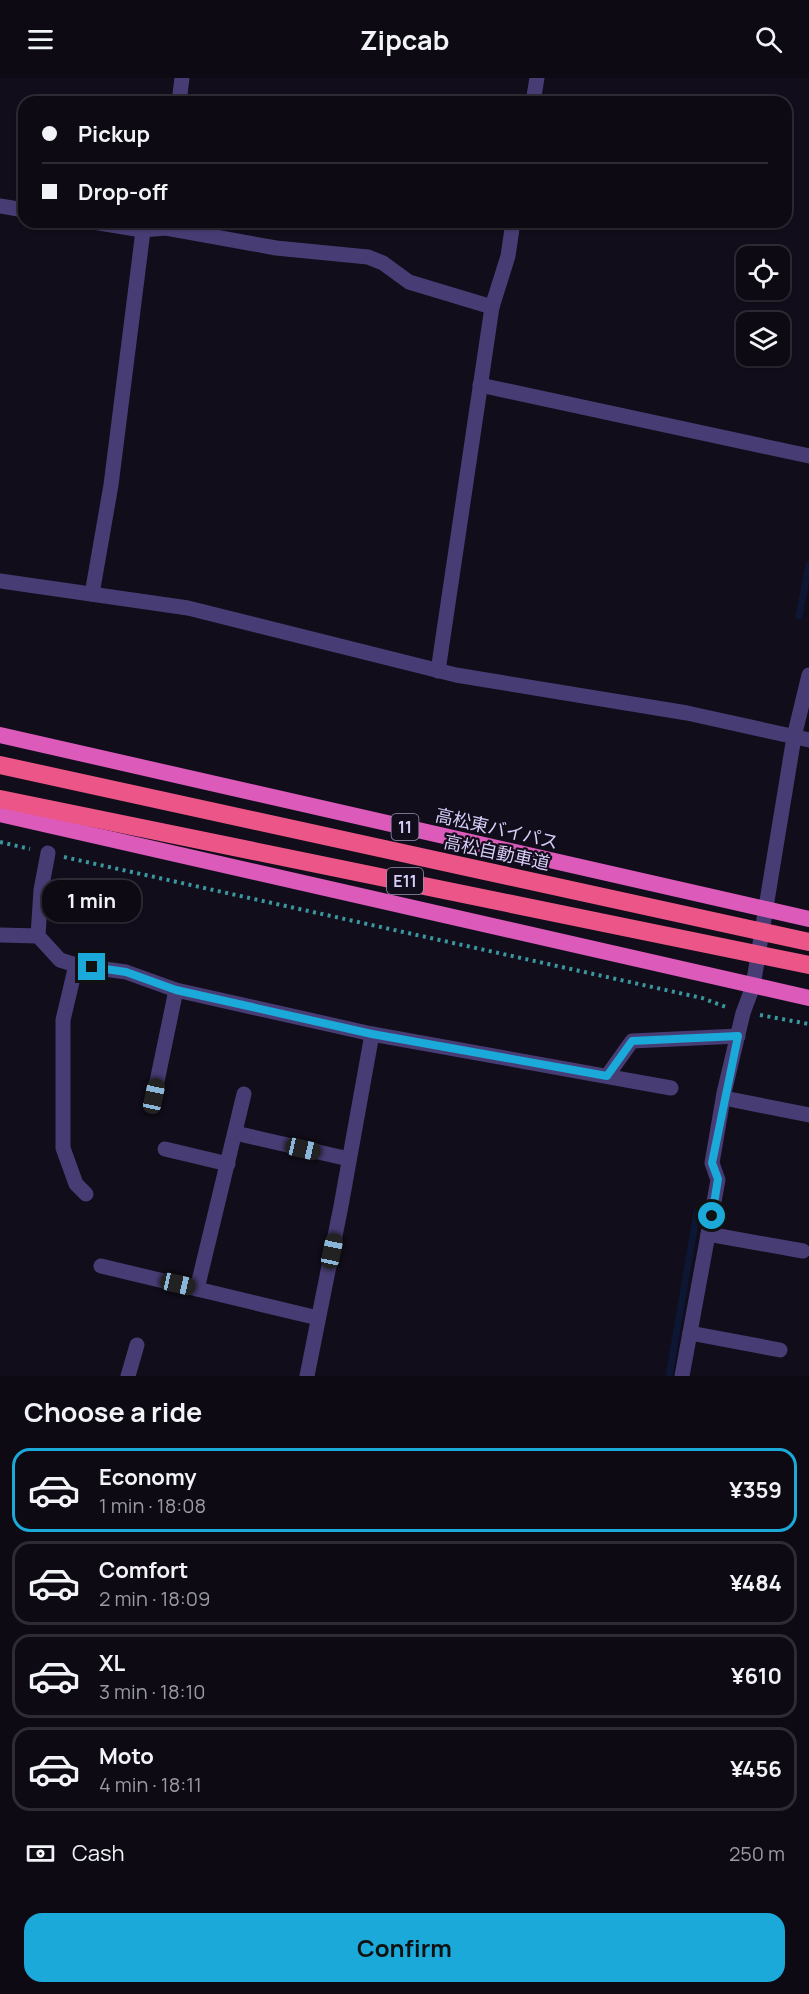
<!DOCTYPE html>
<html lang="en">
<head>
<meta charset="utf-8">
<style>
  body { margin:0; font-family:Manrope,"Noto Sans JP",sans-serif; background:#1b1822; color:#f1f3f6; height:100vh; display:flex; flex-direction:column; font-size:22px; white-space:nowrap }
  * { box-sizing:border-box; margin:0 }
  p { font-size:20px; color:#9a9aa0 }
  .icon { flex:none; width:33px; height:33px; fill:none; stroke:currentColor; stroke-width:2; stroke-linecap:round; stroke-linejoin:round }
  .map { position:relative; height:1298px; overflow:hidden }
  .side { display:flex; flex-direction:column; background:#0d0a14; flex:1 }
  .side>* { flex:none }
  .guide { position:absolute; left:18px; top:18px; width:774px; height:132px; border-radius:18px; box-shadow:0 2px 4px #0004,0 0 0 2px #2d2b34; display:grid; align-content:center; height:132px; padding:0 24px; background:#0d0a14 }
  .fabs { position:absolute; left:736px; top:168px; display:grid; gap:12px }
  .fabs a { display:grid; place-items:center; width:54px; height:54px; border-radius:12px; background:#0d0a14; box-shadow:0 2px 4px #0004,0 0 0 2px #2d2b34; font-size:30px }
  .end { position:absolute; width:27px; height:27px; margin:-14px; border:8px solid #1aa9d8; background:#111; box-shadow:0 0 0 3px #111 }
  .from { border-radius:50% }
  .bubble { position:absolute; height:42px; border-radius:18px; background:#0d0a14; box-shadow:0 2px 4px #0004,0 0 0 2px #2d2b34; font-size:20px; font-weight:700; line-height:42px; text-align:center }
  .car { position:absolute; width:18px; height:36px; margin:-18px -9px; border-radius:8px; box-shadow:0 0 4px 2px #0007; background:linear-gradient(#222 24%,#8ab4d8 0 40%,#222 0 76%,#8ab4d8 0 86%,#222 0) }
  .guide b { display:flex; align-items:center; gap:21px; height:57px; font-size:22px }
  .guide b+b { border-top:2px solid #2d2b34 }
  .guide i { width:15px; height:15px; background:#f1f3f6 }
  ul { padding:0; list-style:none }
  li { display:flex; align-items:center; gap:18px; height:84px; margin:0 12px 9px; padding:0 12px; border:3px solid #2d2b34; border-radius:18px }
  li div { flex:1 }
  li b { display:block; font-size:22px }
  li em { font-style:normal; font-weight:700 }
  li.selected { border-color:#1aa9d8 }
  li>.icon { width:54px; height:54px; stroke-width:1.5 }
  h2 { padding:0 24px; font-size:27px; line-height:72px }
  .pay { display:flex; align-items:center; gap:15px; height:66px; padding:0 24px; font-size:22px }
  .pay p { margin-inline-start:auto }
  .button { display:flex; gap:12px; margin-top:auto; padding:12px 24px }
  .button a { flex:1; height:69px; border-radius:18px; background:#1aa9d8; color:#111; font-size:24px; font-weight:700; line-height:69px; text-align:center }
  header { display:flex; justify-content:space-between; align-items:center; height:78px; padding:0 24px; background:#0d0a14; font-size:27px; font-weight:700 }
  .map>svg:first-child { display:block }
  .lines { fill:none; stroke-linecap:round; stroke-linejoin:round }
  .stream { stroke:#0d1633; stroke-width:7 }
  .path { stroke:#3a979f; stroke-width:4; stroke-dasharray:3 4.5; stroke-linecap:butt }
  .minor { stroke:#473d74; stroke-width:15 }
  .trunk { stroke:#dc5aba; stroke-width:16 }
  .motorway-bridge { stroke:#eb5587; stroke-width:18 }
  .route { stroke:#1aa9d8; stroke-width:8 }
  .labels { text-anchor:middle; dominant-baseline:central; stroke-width:4.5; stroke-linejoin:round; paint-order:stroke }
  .shield { fill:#110d1a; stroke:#9c93b6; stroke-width:1.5 }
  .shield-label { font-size:16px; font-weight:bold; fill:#d8ccf9 }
  .street-label { font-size:18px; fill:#d8ccf9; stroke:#110d1a }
</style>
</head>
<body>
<header><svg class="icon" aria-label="menu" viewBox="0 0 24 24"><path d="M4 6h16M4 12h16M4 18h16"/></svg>Zipcab<svg class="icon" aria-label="search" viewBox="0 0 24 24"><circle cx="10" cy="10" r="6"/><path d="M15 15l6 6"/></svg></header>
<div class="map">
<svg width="809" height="1298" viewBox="0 0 809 1298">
  <rect width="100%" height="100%" fill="#110d1a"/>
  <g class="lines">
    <g class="stream">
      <path d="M 799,538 L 809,487"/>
      <path d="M 669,1298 L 697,1134"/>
    </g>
    <g class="path">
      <path d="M 0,764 L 30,771"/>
      <path d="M 64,779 L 702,920 L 726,929"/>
      <path d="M 760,937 L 809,946"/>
    </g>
    <g class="minor">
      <path d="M 179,24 L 182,0"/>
      <path d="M 533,24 L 537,0"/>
      <path d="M 0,128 L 24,132"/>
      <path d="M 93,144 L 142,152 L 166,150 L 276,170 L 368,179 L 383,185 L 409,204 L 492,229"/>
      <path d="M 480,307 L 809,378"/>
      <path d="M 0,503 L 188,530 L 456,597 L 687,635 L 809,662"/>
      <path d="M 92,516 L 111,407 L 144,145"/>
      <path d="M 438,593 L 492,229 L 508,178 L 513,144"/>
      <path d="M 48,775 L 41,812 L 38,858 L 60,882 L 76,887 L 126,894 L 176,912 L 372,956 L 341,1128 L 307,1298"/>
      <path d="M 0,857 L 38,858"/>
      <path d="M 76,887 L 63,942 L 63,1070 L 76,1106 L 86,1116"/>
      <path d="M 372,956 L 671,1010"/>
      <path d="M 607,998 L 632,963 L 738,958"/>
      <path d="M 154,1018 L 176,912"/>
      <path d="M 724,1020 L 809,1037"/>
      <path d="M 235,1055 L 349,1081"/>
      <path d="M 165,1071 L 228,1086"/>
      <path d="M 708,1156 L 803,1173"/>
      <path d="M 101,1188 L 318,1240"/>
      <path d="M 197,1211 L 244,1016"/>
      <path d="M 690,1255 L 780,1272"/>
      <path d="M 128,1298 L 137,1267"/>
      <path d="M 682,1298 L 718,1102 L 712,1085 L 724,1015 L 743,935 L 753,908 L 794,659 L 809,597"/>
    </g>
    <g class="trunk">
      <path d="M 0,657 L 809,841"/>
      <path d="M 0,736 L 809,920"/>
    </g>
    <g class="motorway-bridge">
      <path d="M 0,687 L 809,864"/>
      <path d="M 0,721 L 809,887"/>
    </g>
  </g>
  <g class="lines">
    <path class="route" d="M 92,889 L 126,894 L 176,912 L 372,956 L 607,998 L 632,963 L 738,958 L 712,1085 L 718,1101 L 712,1138"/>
  </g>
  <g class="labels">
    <g class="shield">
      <rect x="391.5" y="736" width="27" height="26" rx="4.5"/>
      <rect x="387" y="790" width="36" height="26" rx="4.5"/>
    </g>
    <g class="shield-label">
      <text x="405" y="749">11</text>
      <text x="405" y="803">E11</text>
    </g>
    <g class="street-label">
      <text transform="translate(497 750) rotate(13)">高松東バイパス</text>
      <text transform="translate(497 774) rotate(12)">高松自動車道</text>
    </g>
  </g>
</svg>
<div class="fabs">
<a><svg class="icon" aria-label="locate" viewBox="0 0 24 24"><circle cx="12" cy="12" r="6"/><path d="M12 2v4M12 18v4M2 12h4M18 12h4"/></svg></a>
<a><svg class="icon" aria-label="layers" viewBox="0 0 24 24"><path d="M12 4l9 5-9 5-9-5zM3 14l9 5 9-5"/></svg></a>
</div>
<i class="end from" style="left:712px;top:1138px"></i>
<i class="end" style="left:92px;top:889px"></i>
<div class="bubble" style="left:42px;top:802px;width:99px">1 min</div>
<i class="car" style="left:154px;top:1018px;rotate:12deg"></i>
<i class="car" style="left:303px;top:1071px;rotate:103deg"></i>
<i class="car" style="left:332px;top:1173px;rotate:12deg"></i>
<i class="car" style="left:178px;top:1206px;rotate:103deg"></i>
<div class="guide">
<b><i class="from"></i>Pickup</b>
<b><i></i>Drop-off</b>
</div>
</div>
<section class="side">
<h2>Choose a ride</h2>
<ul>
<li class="selected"><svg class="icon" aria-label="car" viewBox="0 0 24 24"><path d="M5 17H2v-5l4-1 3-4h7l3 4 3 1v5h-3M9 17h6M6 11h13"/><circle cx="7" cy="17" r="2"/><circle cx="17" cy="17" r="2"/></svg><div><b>Economy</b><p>1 min · 18:08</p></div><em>¥359</em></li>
<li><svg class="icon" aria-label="car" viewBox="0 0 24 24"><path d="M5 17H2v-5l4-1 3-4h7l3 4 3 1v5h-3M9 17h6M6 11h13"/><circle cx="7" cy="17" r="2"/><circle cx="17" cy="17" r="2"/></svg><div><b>Comfort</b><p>2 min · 18:09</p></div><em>¥484</em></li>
<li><svg class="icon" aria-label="car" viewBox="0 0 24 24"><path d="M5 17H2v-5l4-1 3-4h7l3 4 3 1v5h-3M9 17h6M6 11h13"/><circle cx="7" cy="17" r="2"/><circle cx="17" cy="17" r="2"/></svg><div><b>XL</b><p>3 min · 18:10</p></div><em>¥610</em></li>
<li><svg class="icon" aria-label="car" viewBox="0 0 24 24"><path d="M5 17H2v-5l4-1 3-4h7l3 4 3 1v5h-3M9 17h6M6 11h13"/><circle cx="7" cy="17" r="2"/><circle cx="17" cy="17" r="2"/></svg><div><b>Moto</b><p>4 min · 18:11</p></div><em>¥456</em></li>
</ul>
<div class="pay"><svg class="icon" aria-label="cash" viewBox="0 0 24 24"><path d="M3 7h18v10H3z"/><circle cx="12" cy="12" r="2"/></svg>Cash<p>250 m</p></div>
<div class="button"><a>Confirm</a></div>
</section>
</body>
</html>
